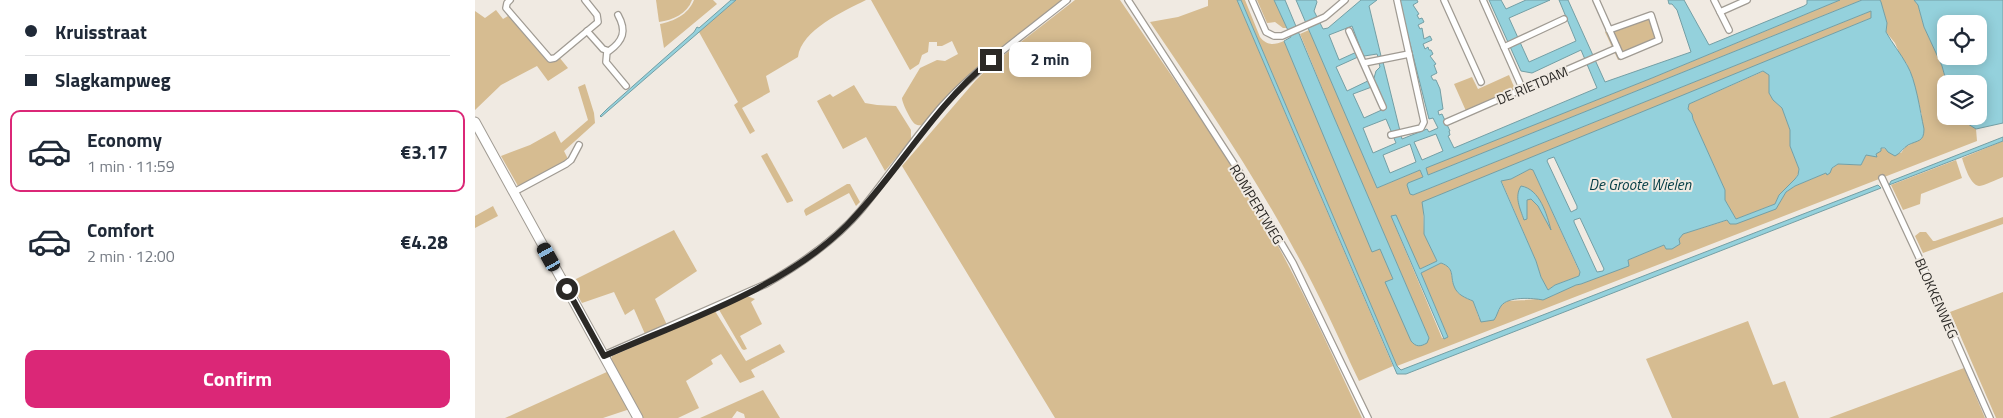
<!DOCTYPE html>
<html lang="en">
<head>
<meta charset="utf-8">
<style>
  body { margin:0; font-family:"Titillium Web",sans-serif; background:#f2f2f3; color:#1f2937; height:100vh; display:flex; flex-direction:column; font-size:19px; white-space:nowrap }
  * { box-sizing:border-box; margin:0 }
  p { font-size:16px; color:#747a83 }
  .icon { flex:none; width:28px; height:28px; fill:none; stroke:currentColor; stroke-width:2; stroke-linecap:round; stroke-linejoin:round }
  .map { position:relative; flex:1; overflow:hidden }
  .panel { display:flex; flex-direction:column; background:#fff; width:475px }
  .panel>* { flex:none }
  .guide { display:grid; align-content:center; height:110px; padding:0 25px; background:#fff }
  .fabs { position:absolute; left:1462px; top:15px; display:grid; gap:10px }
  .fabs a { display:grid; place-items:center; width:50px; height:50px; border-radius:10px; background:#fff; box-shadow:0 2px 12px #0003; font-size:25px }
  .end { position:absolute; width:22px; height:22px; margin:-11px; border:6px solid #2b2926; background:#fff; box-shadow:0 0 0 2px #fff }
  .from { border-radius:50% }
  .bubble { position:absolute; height:35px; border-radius:10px; background:#fff; box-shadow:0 2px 12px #0003; font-size:16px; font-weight:700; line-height:35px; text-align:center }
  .car { position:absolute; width:15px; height:30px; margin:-15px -8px; border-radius:6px; box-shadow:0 0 4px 1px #0007; background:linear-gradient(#222 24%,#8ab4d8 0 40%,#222 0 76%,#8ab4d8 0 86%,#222 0) }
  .guide b { display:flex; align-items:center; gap:18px; height:48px; font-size:19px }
  .guide b+b { border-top:1px solid #e0e1e3 }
  .guide i { width:12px; height:12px; background:#1f2937 }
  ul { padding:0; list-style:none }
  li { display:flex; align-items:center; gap:15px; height:82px; margin:0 10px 8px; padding:0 15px; border:2px solid transparent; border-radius:10px }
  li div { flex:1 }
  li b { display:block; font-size:19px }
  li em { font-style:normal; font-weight:700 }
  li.on { border-color:#db2777 }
  li>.icon { width:45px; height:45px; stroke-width:1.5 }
  .action { display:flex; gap:10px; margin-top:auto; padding:10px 25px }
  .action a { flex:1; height:58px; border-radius:10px; background:#db2777; color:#fff; font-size:20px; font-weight:700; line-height:58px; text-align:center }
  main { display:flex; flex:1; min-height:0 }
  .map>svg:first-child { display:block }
  .green { fill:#d6bc91 }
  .water { fill:#94d1dc; stroke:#749fa5; fill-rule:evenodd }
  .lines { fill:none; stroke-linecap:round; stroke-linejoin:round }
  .street-casing { stroke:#a09b93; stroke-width:8 }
  .secondary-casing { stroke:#a09b93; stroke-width:11 }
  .street { stroke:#fff; stroke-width:5.5 }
  .secondary { stroke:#fff; stroke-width:9 }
  .route { stroke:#2b2926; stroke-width:6 }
  .labels { text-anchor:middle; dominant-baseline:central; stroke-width:4; stroke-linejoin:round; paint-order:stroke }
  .street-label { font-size:14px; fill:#2b2926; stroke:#f0eae2 }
  .water-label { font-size:15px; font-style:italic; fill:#003b43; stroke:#f0eae2 }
</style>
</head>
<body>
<main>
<section class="panel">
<div class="guide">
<b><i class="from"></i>Kruisstraat</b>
<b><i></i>Slagkampweg</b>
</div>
<ul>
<li class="on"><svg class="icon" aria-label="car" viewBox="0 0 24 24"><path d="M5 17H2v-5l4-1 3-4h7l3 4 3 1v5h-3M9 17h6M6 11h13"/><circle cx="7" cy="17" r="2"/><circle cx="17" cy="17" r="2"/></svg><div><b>Economy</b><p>1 min · 11:59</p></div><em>€3.17</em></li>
<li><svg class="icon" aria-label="car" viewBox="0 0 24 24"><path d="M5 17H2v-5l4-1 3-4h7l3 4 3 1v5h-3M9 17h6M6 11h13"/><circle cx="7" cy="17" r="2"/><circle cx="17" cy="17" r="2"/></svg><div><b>Comfort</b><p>2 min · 12:00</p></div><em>€4.28</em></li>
</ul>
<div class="action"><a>Confirm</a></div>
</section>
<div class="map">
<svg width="1528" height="418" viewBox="0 0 1528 418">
  <rect width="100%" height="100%" fill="#f0eae2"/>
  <g class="green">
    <path d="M 181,0 L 217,0 C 212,14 198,20 184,22 Z"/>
    <path d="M 219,0 L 238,0 L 242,4 L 189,48 L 185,24 C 199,21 213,15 219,0 Z"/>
    <path d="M 261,0 L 391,0 C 369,11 326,30 323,57 L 291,76 L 295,92 L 267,108 L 280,131 L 275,134 L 259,105 L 263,102 L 224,32 Z"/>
    <path d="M 396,0 L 589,0 L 507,64 L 449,125 C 446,125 443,126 440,124 C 436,121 427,103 427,98 L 445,68 L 462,60 L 470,61 L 483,54 L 477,41 L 467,46 L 462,46 L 462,42 L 454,42 L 453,52 L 447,55 L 444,64 L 435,70 Z"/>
    <path d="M 600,0 L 645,0 C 697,77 752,153 797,235 C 830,294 858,357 887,418 L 580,418 L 427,166 L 501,80 L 516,65 Z"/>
    <path d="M 733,0 L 762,0 L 918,366 L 884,381 C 863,337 844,293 820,251 C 777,171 726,97 675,22 L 703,17 L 733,6 Z"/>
    <path d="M 766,0 L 770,0 L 785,37 C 792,46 799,45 809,41 L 897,251 L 905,248 L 918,279 L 911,283 L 936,341 L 954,338 L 858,115 L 825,34 L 834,30 L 902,188 L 945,170 L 948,177 L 938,195 L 1396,11 L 1396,18 L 948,202 L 949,234 L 962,261 L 945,269 L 916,216 L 967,338 L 973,337 L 946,273 L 966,263 C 980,268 975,276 979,286 C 982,295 991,298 998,301 L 1004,318 L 1023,312 L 1027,304 L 1033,301 C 1047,300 1064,300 1077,296 C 1086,292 1097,285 1106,284 L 1154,265 L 1153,260 L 1189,245 L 1191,249 L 1208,234 L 1253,220 L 1255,224 L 1300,209 L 1311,192 L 1320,186 L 1351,173 L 1363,164 L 1386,165 L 1391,155 L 1402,156 L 1401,154 L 1406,148 L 1426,153 L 1431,146 L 1435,145 L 1447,116 L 1438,80 L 1432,64 L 1426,57 L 1420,43 L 1411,32 L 1412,23 L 1405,0 L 1439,0 L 1443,5 L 1449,27 L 1467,66 L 1472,84 L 1471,116 L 1487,116 L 1493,124 L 1501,129 L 1502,141 L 922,366 Z"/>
    <path d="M 782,0 L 799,0 L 812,28 L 808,28 L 800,22 L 792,23 Z"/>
    <path d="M 1365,0 L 1387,0 L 953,175 L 950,168 L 1177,78 Z"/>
    <path d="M 21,10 L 28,19 L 33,16 L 72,61 L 77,62 L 84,57 L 93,68 L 73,81 L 62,66 L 26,85 L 0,110 L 0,11 L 10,18 Z"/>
    <path d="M 1179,16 L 1188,41 L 1143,60 L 1130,32 Z"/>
    <path d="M 1289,71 L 1294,75 L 1294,93 L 1298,100 L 1307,108 L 1315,130 L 1315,146 L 1324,169 L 1323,174 L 1320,179 L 1304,195 L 1300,204 L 1261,219 L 1250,200 L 1250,190 L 1218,119 L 1217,114 L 1213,109 L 1214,104 Z"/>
    <path d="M 1034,75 L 1040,89 L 991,111 L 979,84 L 997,77 L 1003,89 Z"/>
    <path d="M 110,84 L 119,113 L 120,123 L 89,151 L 93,159 L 88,163 L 43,186 L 26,156 L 55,145 L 80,131 L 86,143 L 113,120 L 103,87 Z"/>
    <path d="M 379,85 L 390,103 L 402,105 L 421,106 L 436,130 L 436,140 L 410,171 L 391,137 L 368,149 L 342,101 L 355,94 L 358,97 Z"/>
    <path d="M 1528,141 L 1528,177 C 1523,179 1508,186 1504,186 C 1495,185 1489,164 1487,158 Z"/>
    <path d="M 292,153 L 318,200 L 318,201 L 312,203 L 286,156 Z"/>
    <path d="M 1481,160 L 1487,178 L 1446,194 L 1445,204 L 1428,210 L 1416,185 Z"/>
    <path d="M 1055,169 L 1058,170 L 1105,273 L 1104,276 L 1080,285 L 1073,290 L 1066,277 L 1061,261 L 1026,180 L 1036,179 Z"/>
    <path d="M 372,184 L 375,184 L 385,202 L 381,206 L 374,193 L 331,216 L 329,211 L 330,209 Z"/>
    <path d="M 18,206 L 23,216 L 0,228 L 0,216 Z"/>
    <path d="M 1528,217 L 1528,224 L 1448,253 L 1440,236 L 1445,232 L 1451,232 L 1458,241 L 1460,241 Z"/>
    <path d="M 199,230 L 222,271 L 180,299 L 192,325 L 170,334 L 159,309 L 150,315 L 139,292 L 107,303 L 95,282 Z"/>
    <path d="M 1528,292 L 1528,418 L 1521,418 L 1475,312 Z"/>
    <path d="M 272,296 L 280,299 L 276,302 L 287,324 L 265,336 L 272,349 L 269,350 L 267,349 L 243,308 Z"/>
    <path d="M 240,311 L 271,361 L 305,344 L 310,352 L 276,370 L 280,377 L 265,383 L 246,354 L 236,360 L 238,364 L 211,381 L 224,408 L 203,418 L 168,418 L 136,359 L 137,356 Z"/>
    <path d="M 1273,321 L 1298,385 L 1310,381 L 1324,418 L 1197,418 L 1171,359 Z"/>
    <path d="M 1489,368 L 1510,418 L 1354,418 Z"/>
    <path d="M 134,371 L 155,409 L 128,418 L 30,418 Z"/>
    <path d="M 288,390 L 305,418 L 270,418 L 269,414 L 262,411 L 257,418 L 225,418 Z"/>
  </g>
  <g class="water">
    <path d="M 256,0 L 261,0 L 126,117 L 125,116 L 132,109 L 219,32 L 222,27 L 224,28 Z"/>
    <path d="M 762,0 L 766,0 L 922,366 L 926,370 L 1403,185 L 1406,188 L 931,374 L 922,374 Z"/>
    <path d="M 799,0 L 810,0 L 858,115 L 954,338 L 952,343 C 945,347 941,347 936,341 L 910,282 L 918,279 L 905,249 L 897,252 L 809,41 L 816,37 Z"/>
    <path d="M 821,0 L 841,0 L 842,2 L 839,11 L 848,29 L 853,28 L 886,0 L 902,0 L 894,6 L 906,56 L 903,57 L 902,54 L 883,57 L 861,67 L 872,91 L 899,78 L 901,71 L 905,67 L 904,63 L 908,62 L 927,139 L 952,129 L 954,132 L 963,128 L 958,118 L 954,119 L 924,0 L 942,0 L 943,2 L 938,5 L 944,14 L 942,15 L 944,19 L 947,18 L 949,22 L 943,25 L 945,29 L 947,28 L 949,39 L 955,36 L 957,40 L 948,44 L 950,49 L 953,47 L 954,50 L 956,50 L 958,54 L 955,56 L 961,64 L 959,65 L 962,73 L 956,76 L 958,80 L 961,80 L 965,89 L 968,109 L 963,111 L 964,115 L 967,114 L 975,131 L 974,131 L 975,135 L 973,136 L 979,148 L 1122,88 L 1106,50 L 1057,73 L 1046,71 L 1014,0 L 1026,0 L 1031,9 L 1051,0 L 1075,0 L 1034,18 L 1054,62 L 1101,41 L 1084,0 L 1093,0 L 1130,82 L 1216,52 L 1202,10 L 1197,4 L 1194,4 L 1193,0 L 1209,0 L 1234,45 L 1329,6 L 1332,4 L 1332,0 L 1365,0 L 1177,78 L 951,168 L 953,175 L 1387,0 L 1405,0 L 1406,2 L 1412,23 L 1411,32 C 1417,43 1426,54 1432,65 C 1441,80 1445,111 1449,129 C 1449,142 1443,140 1433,145 C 1428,148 1426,153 1420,156 L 1413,152 L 1410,148 L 1406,148 L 1406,151 L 1401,154 L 1402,157 L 1391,155 L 1386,165 L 1363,164 L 1357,168 L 1355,173 L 1352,175 L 1351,173 L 1320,186 L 1311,192 L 1301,209 L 1261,224 L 1255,224 L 1252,220 L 1208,234 L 1204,239 L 1205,244 L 1197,249 L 1191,249 L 1189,245 L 1153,260 L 1154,266 L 1106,284 L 1101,285 L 1068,300 C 1058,298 1033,296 1026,306 C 1023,310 1022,316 1019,320 L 1006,322 L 998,301 C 991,298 982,295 979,286 C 975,276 980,268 966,263 L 946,273 L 973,337 L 969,339 L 916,216 L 921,215 L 945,269 L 962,261 L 949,234 L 949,216 L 947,202 L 1396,18 L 1396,11 L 938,195 L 935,194 L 932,185 L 933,183 L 948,177 L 945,170 L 902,188 ZM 877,26 L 886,50 L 864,60 L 854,35 ZM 1288,71 L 1294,75 L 1294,93 L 1298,100 L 1307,108 L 1315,130 L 1315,146 L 1324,169 L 1323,175 L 1320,179 L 1304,195 L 1300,204 L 1261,219 L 1250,200 L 1250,190 L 1218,119 L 1217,114 L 1213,109 L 1214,104 ZM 902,85 L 911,108 L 889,118 L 878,94 ZM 911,119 L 921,143 L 898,153 L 888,128 ZM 961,134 L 968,151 L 947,160 L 939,142 ZM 935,144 L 941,162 L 915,173 L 908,155 ZM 1079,157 L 1102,206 L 1102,209 L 1096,212 L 1072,161 L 1073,159 ZM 1055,169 L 1058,170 L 1105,272 L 1104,276 L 1080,285 L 1073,290 L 1066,277 L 1061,261 L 1026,181 L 1036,179 ZM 1105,218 L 1129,269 L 1128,271 L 1122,272 L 1099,222 L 1099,220 Z"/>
    <path d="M 1439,0 L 1528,0 L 1528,123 L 1501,129 L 1493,124 L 1487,116 L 1504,116 L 1504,84 L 1472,84 L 1467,66 L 1449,27 L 1443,5 ZM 1471,24 L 1504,24 L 1504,56 L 1471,56 Z"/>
    <path d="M 1528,137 L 1528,141 L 1414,185 L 1416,181 Z"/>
    <path d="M 1046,186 C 1065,189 1072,215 1076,230 L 1063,206 L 1056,199 L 1052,200 L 1052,219 L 1049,220 C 1045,208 1039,197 1046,186 Z"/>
  </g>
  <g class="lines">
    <defs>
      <g id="street">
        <path d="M 35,0 L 32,3 L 31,8 L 75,59 L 80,58 L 123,22 L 122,15 L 110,0"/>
        <path d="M 653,0 L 765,173 L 818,263 L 893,418"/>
        <path d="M 777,0 L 791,32 L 799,36 L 807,36 L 850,17 L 870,0"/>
        <path d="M 969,0 L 1006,82"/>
        <path d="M 1008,0 L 1048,90"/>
        <path d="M 1121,0 L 1146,56 L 1184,40 L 1176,15 L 1134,30"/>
        <path d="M 1239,0 L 1254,30"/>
        <path d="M 1245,12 L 1272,0"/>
        <path d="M 112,31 L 128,49 L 134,51 C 148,41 152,31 143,15"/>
        <path d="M 874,31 L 908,107"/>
        <path d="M 1029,47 L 1089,19"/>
        <path d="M 132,51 L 131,62 L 151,86"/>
        <path d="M 889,63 L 934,54"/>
        <path d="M 972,122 L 1142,48"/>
        <path d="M 916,135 L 946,128 L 949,122 L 922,0"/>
        <path d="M 1407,178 L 1447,264 L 1515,418"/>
        <path d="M 39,192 L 91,164 L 96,160 L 104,145"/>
        <path d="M 129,355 L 291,284 C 326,264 360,241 386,210 C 414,176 439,138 468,105 C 505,65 550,34 592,0"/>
      </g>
      <path id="secondary" d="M 0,122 L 163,418"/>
    </defs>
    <use href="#street" class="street-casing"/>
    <use href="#secondary" class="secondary-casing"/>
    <use href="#street" class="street"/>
    <use href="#secondary" class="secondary"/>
  </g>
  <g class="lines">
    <path class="route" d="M 92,289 L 129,356 C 211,320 308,289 372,225 C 424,172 457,108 516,60"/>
  </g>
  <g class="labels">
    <g class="street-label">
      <text transform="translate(1057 85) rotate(-23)">DE RIETDAM</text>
      <text transform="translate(782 204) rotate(59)">ROMPERTWEG</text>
      <text transform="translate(1462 298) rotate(66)">BLOKKENWEG</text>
    </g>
    <g class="water-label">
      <text x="1165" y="184">De Groote Wielen</text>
    </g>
  </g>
</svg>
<div class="fabs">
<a><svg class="icon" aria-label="locate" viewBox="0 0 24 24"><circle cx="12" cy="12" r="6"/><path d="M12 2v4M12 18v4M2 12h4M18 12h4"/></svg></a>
<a><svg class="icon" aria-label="layers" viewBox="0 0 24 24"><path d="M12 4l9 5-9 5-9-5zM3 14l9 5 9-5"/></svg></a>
</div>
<i class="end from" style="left:92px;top:289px"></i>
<i class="end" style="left:516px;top:60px"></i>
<div class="bubble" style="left:534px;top:42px;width:82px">2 min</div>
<i class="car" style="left:74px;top:257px;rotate:331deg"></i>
</div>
</main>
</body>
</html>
